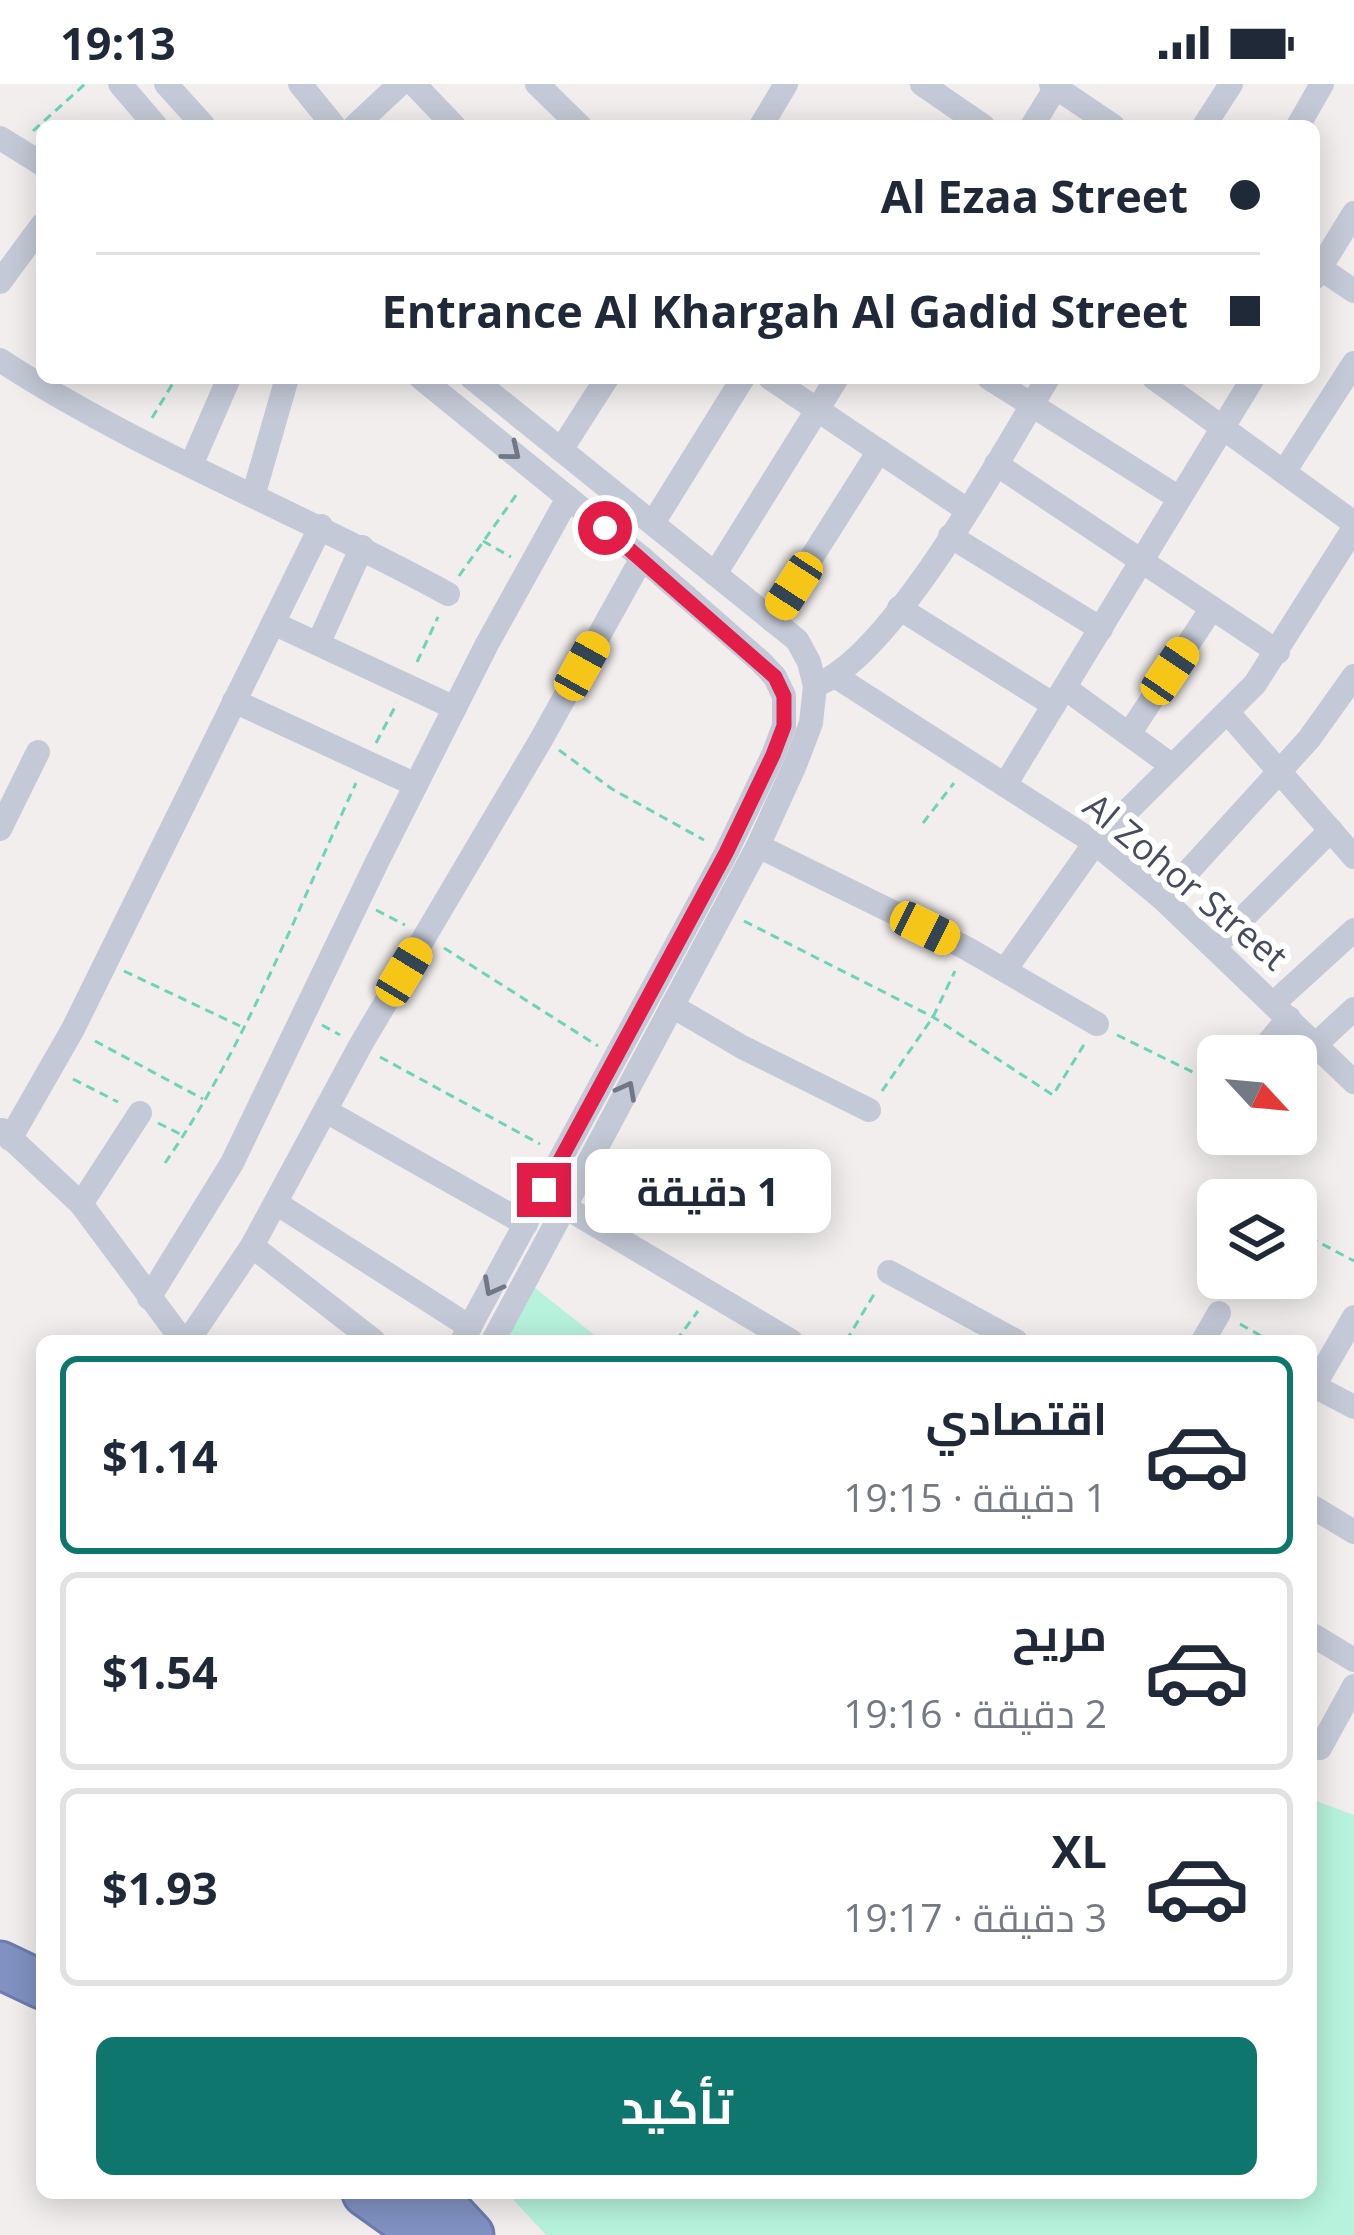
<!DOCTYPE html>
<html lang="ar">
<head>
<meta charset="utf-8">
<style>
  body { margin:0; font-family:"Open Sans",Cairo,sans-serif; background:#f6f6f7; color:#1f2937; direction:rtl; height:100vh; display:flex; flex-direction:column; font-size:45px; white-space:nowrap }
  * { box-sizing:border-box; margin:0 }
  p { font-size:39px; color:#747a83 }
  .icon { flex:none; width:66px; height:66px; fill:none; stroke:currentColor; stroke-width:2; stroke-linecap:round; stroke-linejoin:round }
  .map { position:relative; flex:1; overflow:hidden; direction:ltr }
  .details { position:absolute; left:36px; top:1251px; width:1281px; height:864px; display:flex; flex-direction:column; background:#fff; border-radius:18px; box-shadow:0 6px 30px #0003; direction:rtl }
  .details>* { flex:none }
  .hud { position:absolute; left:36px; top:36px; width:1284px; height:264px; border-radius:18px; box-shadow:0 6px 30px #0003; direction:rtl; display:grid; align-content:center; height:264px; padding:0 60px; background:#fff }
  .needle { width:78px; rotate:116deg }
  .buttons { position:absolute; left:1197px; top:951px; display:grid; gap:24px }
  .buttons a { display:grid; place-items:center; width:120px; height:120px; border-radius:18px; background:#fff; box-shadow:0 6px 30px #0003; font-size:60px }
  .end { position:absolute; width:54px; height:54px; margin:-27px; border:15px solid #e11d48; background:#fff; box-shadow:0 0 0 6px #fff }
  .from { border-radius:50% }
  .bubble { position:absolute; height:84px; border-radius:18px; background:#fff; box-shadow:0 6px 30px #0003; font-size:39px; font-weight:700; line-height:84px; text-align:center; direction:rtl }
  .car { position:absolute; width:36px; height:72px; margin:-36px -18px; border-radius:15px; box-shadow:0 0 9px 3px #0007; background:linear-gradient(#f5c518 24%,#345 0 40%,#f5c518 0 76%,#345 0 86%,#f5c518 0) }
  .hud b { display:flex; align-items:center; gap:42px; height:114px; font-size:45px }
  .hud b+b { border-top:3px solid #e0e1e3 }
  .hud i { width:30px; height:30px; background:#1f2937 }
  ul { padding:21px 0 0; list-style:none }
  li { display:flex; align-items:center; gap:36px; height:198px; margin:0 24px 18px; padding:0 36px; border:6px solid #e0e1e3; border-radius:18px }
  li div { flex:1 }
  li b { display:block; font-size:45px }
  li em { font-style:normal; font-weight:700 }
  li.current { border-color:#0f766e }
  li>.icon { width:108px; height:108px; stroke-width:1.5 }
  .cta { display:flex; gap:24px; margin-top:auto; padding:24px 60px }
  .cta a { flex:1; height:138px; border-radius:18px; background:#0f766e; color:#fff; font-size:48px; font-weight:700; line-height:138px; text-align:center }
  .status { display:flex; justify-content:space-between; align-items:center; height:84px; padding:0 60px; background:#fff; direction:ltr }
  .status svg { height:33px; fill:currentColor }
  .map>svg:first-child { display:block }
  .green { fill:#b7f3dc }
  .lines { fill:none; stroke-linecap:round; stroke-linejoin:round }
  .highway-casing { stroke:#6c7cad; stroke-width:51 }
  .path { stroke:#6cd4b8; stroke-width:3; stroke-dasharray:9 6; stroke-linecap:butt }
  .street { stroke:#c3c9d6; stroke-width:24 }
  .highway { stroke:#8091c2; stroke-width:45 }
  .oneway { stroke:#707887 }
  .route { stroke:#e11d48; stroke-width:15 }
  .labels { text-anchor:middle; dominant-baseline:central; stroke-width:12; stroke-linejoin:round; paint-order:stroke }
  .street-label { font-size:36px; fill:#444c5d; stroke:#fff }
</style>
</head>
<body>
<div class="status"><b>19:13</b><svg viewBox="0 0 49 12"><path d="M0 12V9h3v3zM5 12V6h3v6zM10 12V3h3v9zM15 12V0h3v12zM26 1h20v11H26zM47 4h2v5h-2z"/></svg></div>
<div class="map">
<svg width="1354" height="2151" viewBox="0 0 1354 2151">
  <rect width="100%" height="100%" fill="#f1eeed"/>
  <g class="green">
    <path d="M 516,1189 L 602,1257 L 482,1257 Z"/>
    <path d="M 1311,1715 L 1354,1731 L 1354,2151 L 546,2151 L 507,2109 L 1311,2109 Z"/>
  </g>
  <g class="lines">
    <defs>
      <g id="highway">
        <path d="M 0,1881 L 42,1901"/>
        <path d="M 366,2109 L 425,2151"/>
        <path d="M 431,2109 L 470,2151"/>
      </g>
    </defs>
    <use href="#highway" class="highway-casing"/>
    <g class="path">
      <path d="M 33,47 L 85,0"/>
      <path d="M 152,334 L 176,294"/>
      <path d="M 483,457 L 511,473"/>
      <path d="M 459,492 L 519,407"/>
      <path d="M 417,578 L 438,533"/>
      <path d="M 376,659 L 397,619"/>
      <path d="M 559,666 L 612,705 L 704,756"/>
      <path d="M 923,739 L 954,699"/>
      <path d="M 376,826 L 405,841"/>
      <path d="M 744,837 L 933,933 L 1053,1011 L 1085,959"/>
      <path d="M 444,864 L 598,962"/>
      <path d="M 124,887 L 240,942"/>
      <path d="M 322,941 L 340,951"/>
      <path d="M 1117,951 L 1211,997"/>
      <path d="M 95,957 L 203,1015"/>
      <path d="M 380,973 L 540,1060"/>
      <path d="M 73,995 L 118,1018"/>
      <path d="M 882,1007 L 933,933 L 955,887"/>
      <path d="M 158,1039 L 182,1051"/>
      <path d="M 165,1079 C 245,963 297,827 356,699"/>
      <path d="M 1296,1146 L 1354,1177"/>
      <path d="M 1230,1210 L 1240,1194"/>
      <path d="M 1240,1240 L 1270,1257"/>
      <path d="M 676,1257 L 698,1227"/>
      <path d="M 846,1257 L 876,1207"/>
    </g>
    <g class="street">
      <path d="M 120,0 L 156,42"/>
      <path d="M 166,0 L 204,42"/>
      <path d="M 300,0 L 334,42"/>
      <path d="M 414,0 L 454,42"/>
      <path d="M 537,0 L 580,42"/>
      <path d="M 922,0 L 983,42"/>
      <path d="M 1051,0 L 1113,42"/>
      <path d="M 355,42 L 400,0"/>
      <path d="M 761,42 L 786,0"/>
      <path d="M 1032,42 L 1058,0"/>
      <path d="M 1204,42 L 1231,0"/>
      <path d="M 1298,42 L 1322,0"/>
      <path d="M 0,54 L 42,80"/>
      <path d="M 1314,180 L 1354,207"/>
      <path d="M 1314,194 L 1354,129"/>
      <path d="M 0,198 L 42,141"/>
      <path d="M 0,276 C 141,368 301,429 448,510"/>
      <path d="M 421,294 L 642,474 L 761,578 L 775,593 L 784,612 L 784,642 L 773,671 L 726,769 L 462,1257"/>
      <path d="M 472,294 L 797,556 L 809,578 L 815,602 L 811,639 L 795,681 L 758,762 L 493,1257"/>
      <path d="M 770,294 L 967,426"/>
      <path d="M 989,294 L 1179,414"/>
      <path d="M 1154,294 L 1354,439"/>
      <path d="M 561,366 L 607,294"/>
      <path d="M 192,379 L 229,294"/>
      <path d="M 996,380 L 1278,568"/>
      <path d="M 1284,388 L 1354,279"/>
      <path d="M 254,409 L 287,294"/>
      <path d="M 653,439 L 743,294"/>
      <path d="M 950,452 L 1101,545"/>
      <path d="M 715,490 L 837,294"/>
      <path d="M 899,524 L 1054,621"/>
      <path d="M 772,536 L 879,367"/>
      <path d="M 273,539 L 455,624"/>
      <path d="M 319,558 L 362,463"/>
      <path d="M 835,592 L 1095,759 L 1163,815 L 1354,998"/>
      <path d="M 823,598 C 898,561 1002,370 1048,294"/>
      <path d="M 1065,604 L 1171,681"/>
      <path d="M 234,617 L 416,701"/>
      <path d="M 1229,630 L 1354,773"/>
      <path d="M 1129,650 L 1212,524"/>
      <path d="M 1005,701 L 1253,294"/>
      <path d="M 0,745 L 38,668"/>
      <path d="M 758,762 L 966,864 L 1097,940"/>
      <path d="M 1163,815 L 1309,655 L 1354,592"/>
      <path d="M 1214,863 L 1331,746"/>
      <path d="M 1005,886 L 1095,759 L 1255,600 L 1354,444"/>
      <path d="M 1274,919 L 1354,846"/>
      <path d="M 672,922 L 742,963 L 869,1026"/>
      <path d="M 1315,961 L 1354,925"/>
      <path d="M 1257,972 L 1289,934"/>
      <path d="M 326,1027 L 526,1140"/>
      <path d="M 1209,1031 L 1218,1019"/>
      <path d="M 2,1046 L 81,1120 L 183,1257"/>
      <path d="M 10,1055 L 73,945 L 321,442"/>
      <path d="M 276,1119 L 470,1243"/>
      <path d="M 81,1120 L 140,1029"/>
      <path d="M 565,1123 L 791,1257"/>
      <path d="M 252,1162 L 374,1257"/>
      <path d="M 889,1188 L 1016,1257"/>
      <path d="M 149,1214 L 232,1079 L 377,778 L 487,560 L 568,414"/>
      <path d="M 188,1257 L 252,1162 L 360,962 L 542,654 L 642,474"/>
      <path d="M 1203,1257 L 1219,1229"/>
      <path d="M 1314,1302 L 1354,1323"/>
      <path d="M 1311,1307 L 1354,1233"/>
      <path d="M 1311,1422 L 1354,1448"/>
      <path d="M 1311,1550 L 1354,1576"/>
      <path d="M 1320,1664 L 1354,1602"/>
    </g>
    <use href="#highway" class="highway"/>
  </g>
  <defs><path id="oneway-chevron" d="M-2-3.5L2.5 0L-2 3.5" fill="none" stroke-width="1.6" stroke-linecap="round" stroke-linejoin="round" transform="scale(3)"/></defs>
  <g class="oneway">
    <use href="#oneway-chevron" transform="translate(512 368) rotate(39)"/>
    <use href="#oneway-chevron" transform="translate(627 1006) rotate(-62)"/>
    <use href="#oneway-chevron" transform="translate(492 1203) rotate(118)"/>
  </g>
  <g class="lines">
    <path class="route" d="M 544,1106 L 726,769 L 773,671 L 784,642 L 784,612 L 775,593 L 605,444"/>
  </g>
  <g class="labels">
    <g class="street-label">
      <text transform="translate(1186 797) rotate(40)">Al Zohor Street</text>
    </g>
  </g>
</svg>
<div class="buttons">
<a><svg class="needle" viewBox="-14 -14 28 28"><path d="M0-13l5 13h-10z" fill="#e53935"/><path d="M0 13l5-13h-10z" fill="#747a83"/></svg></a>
<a><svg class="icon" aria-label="layers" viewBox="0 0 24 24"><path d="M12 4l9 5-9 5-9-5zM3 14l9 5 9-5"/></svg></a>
</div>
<i class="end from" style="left:605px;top:444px"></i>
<i class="end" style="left:544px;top:1106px"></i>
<div class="bubble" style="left:585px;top:1065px;width:246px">1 دقيقة</div>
<i class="car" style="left:794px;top:502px;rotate:213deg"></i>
<i class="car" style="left:582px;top:582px;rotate:29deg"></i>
<i class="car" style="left:1170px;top:587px;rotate:34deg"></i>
<i class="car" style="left:925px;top:844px;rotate:116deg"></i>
<i class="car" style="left:404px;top:888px;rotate:31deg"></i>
<div class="hud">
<b><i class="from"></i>Al Ezaa Street</b>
<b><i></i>Entrance Al Khargah Al Gadid Street</b>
</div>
<section class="details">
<ul>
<li class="current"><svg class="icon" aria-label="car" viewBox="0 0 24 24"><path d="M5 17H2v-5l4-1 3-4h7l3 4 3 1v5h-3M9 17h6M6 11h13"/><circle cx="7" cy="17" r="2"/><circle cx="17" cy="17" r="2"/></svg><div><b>اقتصادي</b><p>1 دقيقة · 19:15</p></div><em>$1.14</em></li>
<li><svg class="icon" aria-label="car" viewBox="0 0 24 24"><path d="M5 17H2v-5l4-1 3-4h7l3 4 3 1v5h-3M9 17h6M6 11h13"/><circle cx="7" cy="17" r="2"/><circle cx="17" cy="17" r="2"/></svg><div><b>مريح</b><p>2 دقيقة · 19:16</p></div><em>$1.54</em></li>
<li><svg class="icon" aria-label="car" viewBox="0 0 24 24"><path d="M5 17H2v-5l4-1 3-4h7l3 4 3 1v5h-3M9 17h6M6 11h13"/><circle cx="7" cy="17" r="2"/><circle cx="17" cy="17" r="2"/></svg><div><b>XL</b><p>3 دقيقة · 19:17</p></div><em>$1.93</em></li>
</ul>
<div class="cta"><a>تأكيد</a></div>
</section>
</div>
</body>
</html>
